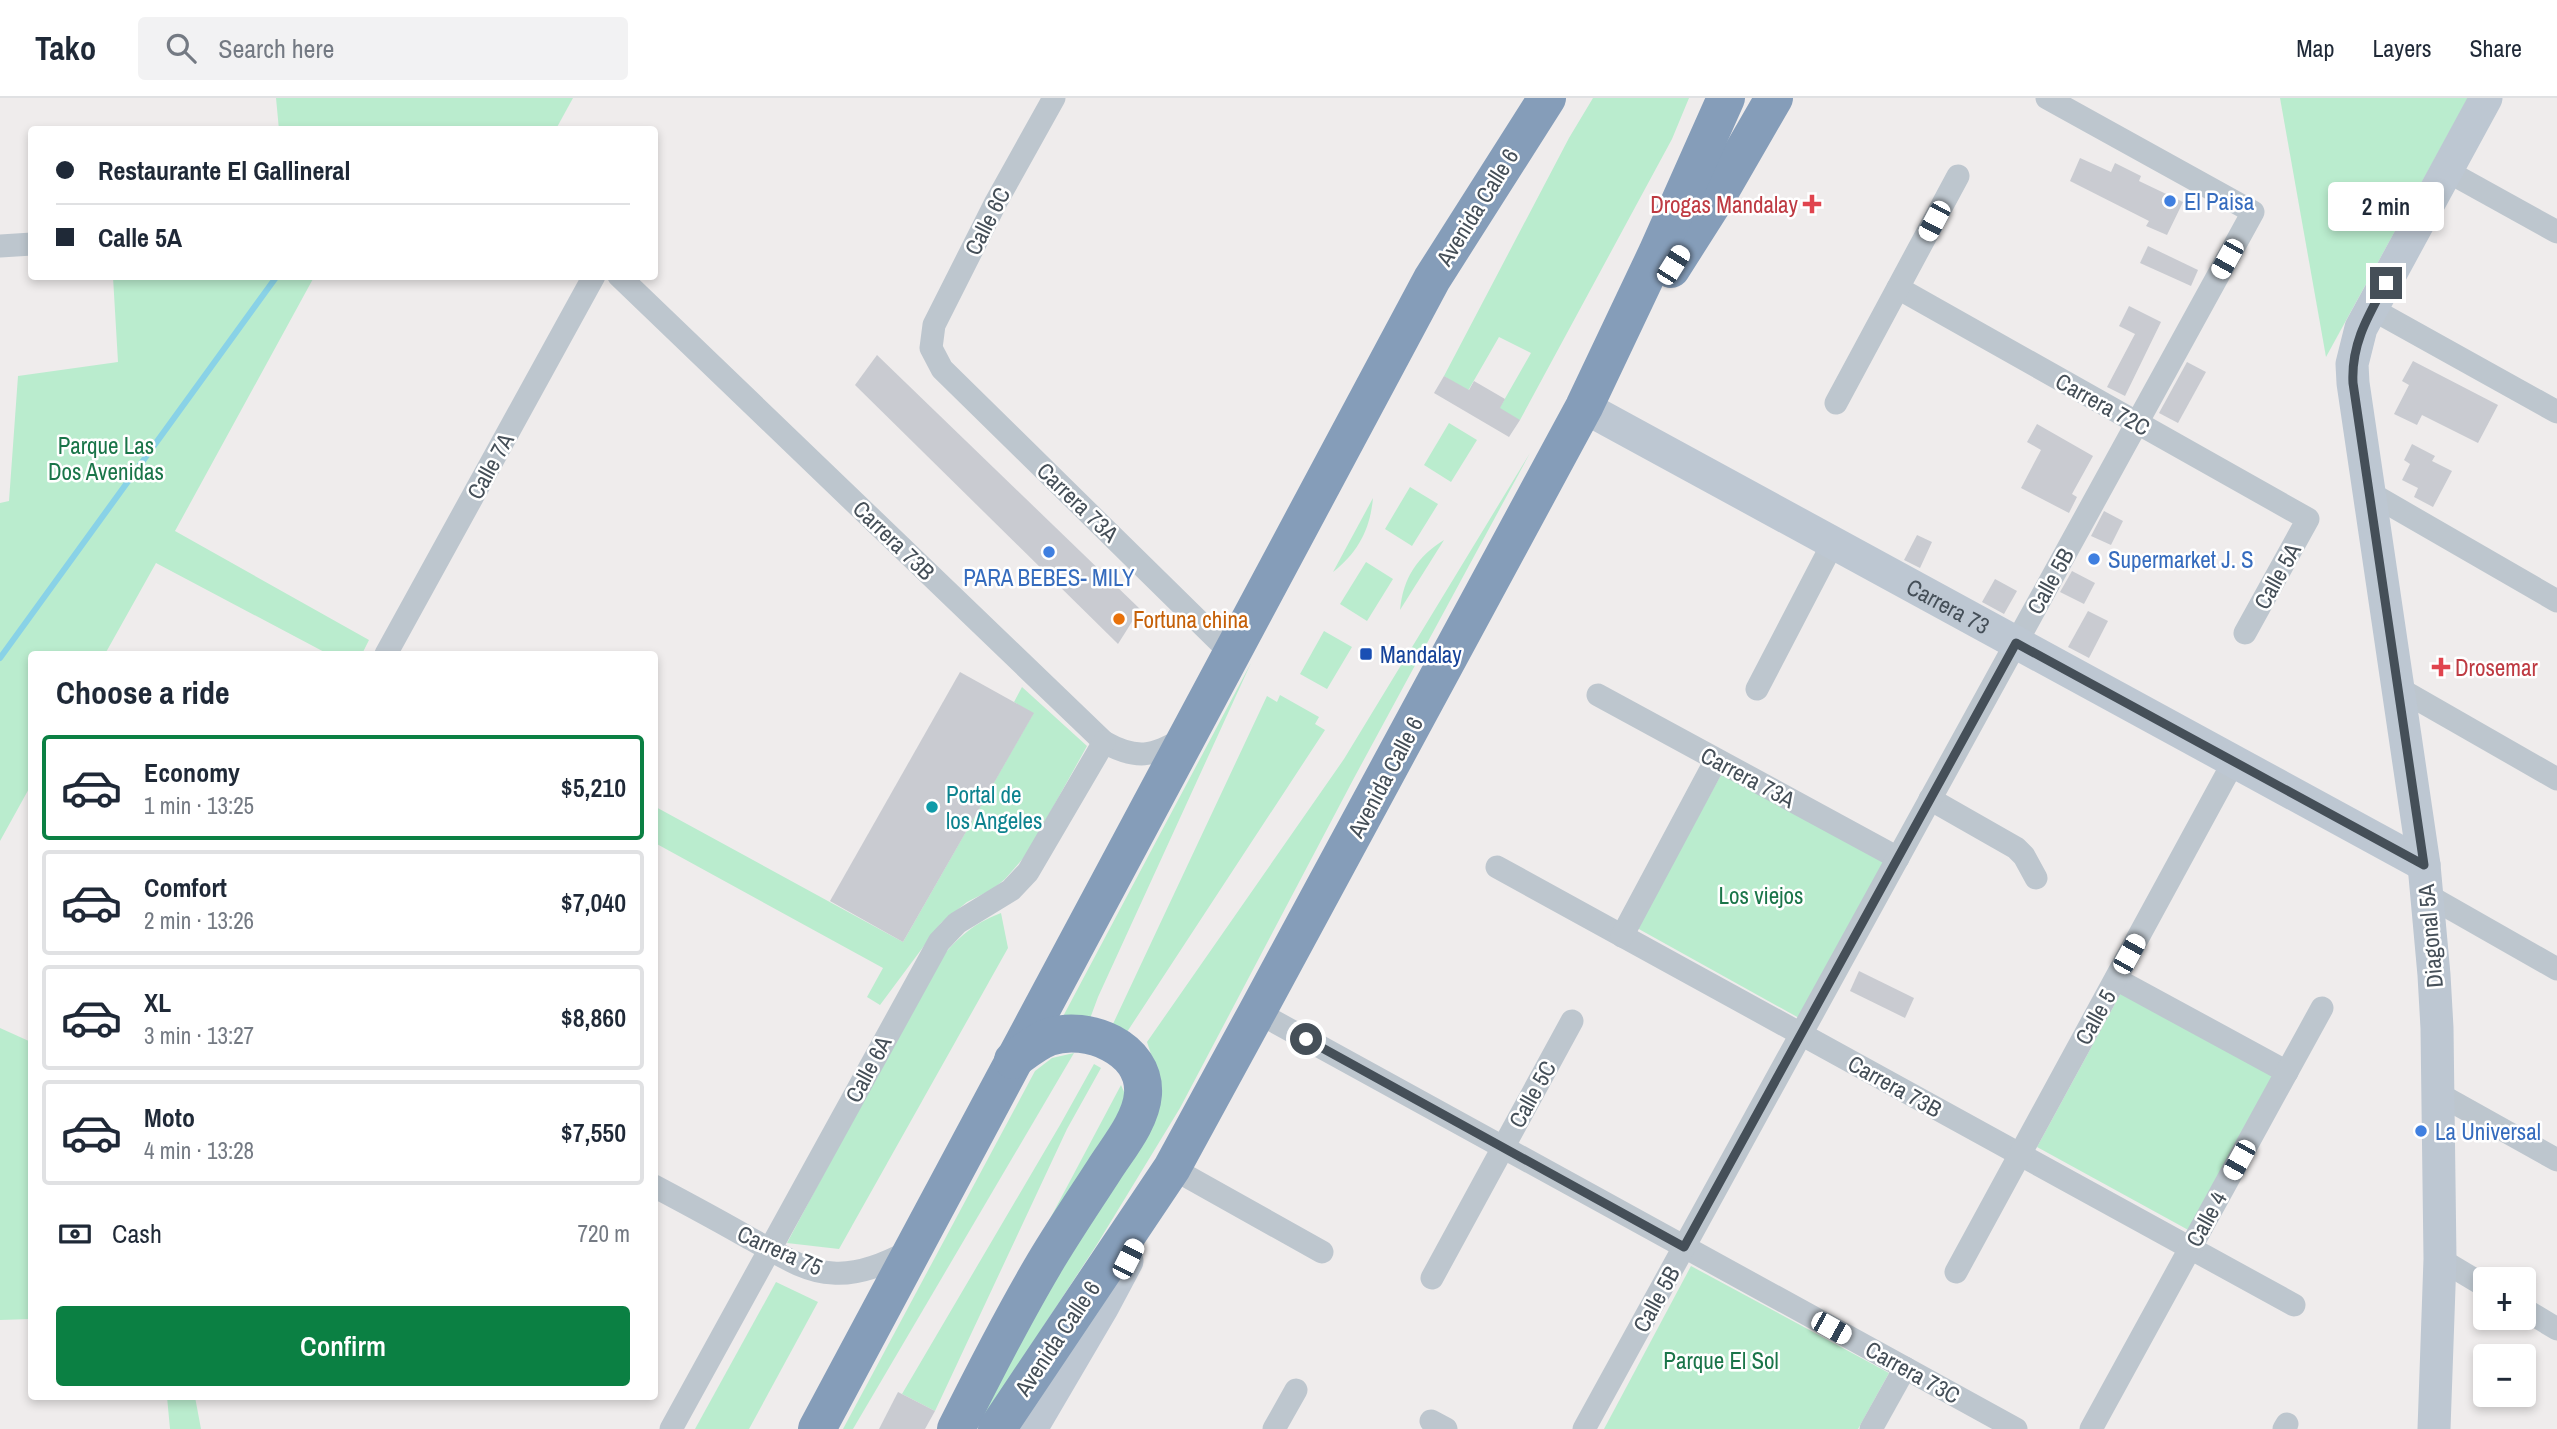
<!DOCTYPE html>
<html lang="en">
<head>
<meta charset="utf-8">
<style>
  body { margin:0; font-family:"Archivo Narrow",sans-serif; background:#f2f2f3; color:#1f2937; height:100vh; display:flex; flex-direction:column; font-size:26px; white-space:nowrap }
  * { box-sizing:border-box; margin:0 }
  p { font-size:23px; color:#747a83 }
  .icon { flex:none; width:38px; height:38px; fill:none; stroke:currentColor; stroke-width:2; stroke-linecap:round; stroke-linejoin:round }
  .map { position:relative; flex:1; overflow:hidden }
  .sheet { position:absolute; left:28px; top:553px; width:630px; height:749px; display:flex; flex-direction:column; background:#fff; border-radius:7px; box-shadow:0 4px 10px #0003 }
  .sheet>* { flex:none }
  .banner { position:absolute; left:28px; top:28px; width:630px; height:154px; border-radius:7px; box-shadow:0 4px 10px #0003; display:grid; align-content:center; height:154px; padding:0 28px; background:#fff }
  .controls { position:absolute; left:2473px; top:1169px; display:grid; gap:14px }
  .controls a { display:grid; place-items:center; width:63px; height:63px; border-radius:7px; background:#fff; box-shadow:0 4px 10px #0003; font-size:35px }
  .end { position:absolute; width:32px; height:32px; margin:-16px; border:9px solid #454f58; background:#fff; box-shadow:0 0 0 4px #fff }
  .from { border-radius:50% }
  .bubble { position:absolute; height:49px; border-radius:7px; background:#fff; box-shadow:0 4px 10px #0003; font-size:23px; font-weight:600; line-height:49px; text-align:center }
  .car { position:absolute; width:21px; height:42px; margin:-21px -10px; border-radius:9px; box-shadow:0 0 5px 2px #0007; background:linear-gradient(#fff 24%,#345 0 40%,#fff 0 76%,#345 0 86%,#fff 0) }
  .banner b { display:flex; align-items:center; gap:24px; height:66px; font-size:26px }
  .banner b+b { border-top:2px solid #e0e1e3 }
  .banner i { width:18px; height:18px; background:#1f2937 }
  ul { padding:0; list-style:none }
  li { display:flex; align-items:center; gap:21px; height:105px; margin:0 14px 10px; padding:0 14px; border:4px solid #e0e1e3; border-radius:7px }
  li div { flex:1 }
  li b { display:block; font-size:26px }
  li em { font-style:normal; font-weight:600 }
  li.active { border-color:#0b8043 }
  li>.icon { width:63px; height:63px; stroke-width:1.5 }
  h2 { padding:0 28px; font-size:32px; line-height:84px }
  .pay { display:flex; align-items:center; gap:18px; height:77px; padding:0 28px; font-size:26px }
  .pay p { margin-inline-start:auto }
  .primary-button { display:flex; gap:14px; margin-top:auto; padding:14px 28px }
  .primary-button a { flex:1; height:80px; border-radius:7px; background:#0b8043; color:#fff; font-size:28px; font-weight:600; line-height:80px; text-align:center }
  header { display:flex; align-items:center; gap:42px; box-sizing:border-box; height:98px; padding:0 35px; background:#fff; border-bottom:2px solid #e0e1e3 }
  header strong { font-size:33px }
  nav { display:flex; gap:38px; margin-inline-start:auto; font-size:24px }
  .search { width:490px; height:63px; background:#f2f2f3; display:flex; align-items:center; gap:18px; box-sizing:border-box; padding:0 24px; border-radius:7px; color:#747a83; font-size:26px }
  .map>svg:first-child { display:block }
  .green { fill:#baecce }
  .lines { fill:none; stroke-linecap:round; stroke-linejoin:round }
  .stream { stroke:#89d2e7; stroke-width:6 }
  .building { fill:#c9cbd1 }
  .street { stroke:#bdc6ce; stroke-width:23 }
  .secondary { stroke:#bdc7d2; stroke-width:33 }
  .highway { stroke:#859db9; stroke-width:38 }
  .route { stroke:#454f58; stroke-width:9 }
  .shop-dot { fill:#3f7fe0; stroke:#fff; stroke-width:2.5 }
  .health-dot { fill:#e0444e; stroke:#fff; stroke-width:2.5 }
  .food-dot { fill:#e8710a; stroke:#fff; stroke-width:2.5 }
  .transit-dot { fill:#1a4fb4; stroke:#fff; stroke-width:2.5 }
  .culture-dot { fill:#0f9aa8; stroke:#fff; stroke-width:2.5 }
  .labels { text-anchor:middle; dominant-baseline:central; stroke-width:5; stroke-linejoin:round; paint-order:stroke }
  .shop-label { font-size:23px; fill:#366cbe; stroke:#fff; text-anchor:start }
  .health-label { font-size:23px; fill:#be3a42; stroke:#fff; text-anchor:end }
  .street-label { font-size:23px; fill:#454f58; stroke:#fff }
  .park-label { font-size:23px; fill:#1a7549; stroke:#fff }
  .food-label { font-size:23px; fill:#c56008; stroke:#fff; text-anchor:start }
  .transit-label { font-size:23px; fill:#164399; stroke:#fff; text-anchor:start }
  .culture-label { font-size:23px; fill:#0d838f; stroke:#fff; text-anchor:start }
</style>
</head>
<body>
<header>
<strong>Tako</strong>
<div class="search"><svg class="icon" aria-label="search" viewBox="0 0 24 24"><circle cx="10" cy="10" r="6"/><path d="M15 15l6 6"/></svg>Search here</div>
<nav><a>Map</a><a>Layers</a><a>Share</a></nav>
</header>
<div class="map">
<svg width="2557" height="1331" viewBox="0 0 2557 1331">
  <rect width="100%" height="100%" fill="#efecec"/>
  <g class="green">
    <path d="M 276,0 L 573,0 L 556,31 L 279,32 Z"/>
    <path d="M 1593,0 L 1689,0 L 1672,41 L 1520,322 L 1495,318 L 1531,255 L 1499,239 L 1465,298 L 1453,284 L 1444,278 L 1569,40 Z"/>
    <path d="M 2280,0 L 2468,0 L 2326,259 Z"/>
    <path d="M 113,179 L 314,179 L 175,433 L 369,542 L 362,556 L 328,556 L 156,465 L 105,556 L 32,556 L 31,687 L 0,743 L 0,405 L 9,403 L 18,278 L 118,264 Z"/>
    <path d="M 1449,325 L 1477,342 L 1451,384 L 1424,367 Z"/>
    <path d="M 1530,355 L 1354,680 L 1180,1010 L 1096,1148 L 976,1331 L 1157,974 L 1147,944 L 1344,661 Z"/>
    <path d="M 1410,389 L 1438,406 L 1412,448 L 1385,431 Z"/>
    <path d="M 1373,400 C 1370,432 1358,454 1333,474 Z"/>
    <path d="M 1444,442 L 1400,512 C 1403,480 1417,459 1444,442 Z"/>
    <path d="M 1366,464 L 1393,481 L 1367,523 L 1340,506 Z"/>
    <path d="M 1324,533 L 1352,549 L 1327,591 L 1300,576 Z"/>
    <path d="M 1251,565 L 1098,899 L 1088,926 L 1059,926 Z"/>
    <path d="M 1022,589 L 1087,648 L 1027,756 L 1005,781 L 993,791 L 967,804 L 941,825 L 880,907 L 867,899 L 883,870 L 655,745 L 654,708 L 903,844 L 1033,616 L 1014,604 Z"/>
    <path d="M 1280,597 L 1319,619 L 1315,626 L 1325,632 L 1127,934 L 1112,928 L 1267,598 L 1277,604 Z"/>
    <path d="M 1722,675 L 1884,764 L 1799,920 L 1637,830 Z"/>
    <path d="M 1001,815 L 1008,850 L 839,1151 L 787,1145 L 934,869 C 953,844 971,826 1001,815 Z"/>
    <path d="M 2122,893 L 2277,978 L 2192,1134 L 2037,1049 Z"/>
    <path d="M 0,930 L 31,944 L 31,1221 L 0,1222 Z"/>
    <path d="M 1074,955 L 853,1331 L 843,1331 L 1035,973 L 1052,960 Z"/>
    <path d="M 1094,966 L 1101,970 L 1067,1031 L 935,1313 L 902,1296 L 1060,1027 Z"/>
    <path d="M 1121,987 L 1125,996 L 1125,1005 L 1027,1164 Z"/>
    <path d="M 1691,1168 L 1889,1275 L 1858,1331 L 1604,1331 Z"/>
    <path d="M 776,1184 L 818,1204 L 749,1331 L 695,1331 Z"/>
    <path d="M 167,1299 L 195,1299 L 201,1331 L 170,1331 Z"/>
  </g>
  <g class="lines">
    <path class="stream" d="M 0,560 L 277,178"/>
  </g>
  <g class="building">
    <path d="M 2080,60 L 2111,74 L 2115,65 L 2141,78 L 2139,83 L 2183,104 L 2167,137 L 2146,128 L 2149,123 L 2070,83 Z"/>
    <path d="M 2346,90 L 2385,108 L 2373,132 L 2335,114 Z"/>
    <path d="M 2148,148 L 2198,172 L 2191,188 L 2140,165 Z"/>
    <path d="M 2129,208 L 2161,224 L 2125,298 L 2107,289 L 2135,236 L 2119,228 Z"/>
    <path d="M 877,257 L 1140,511 L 1118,546 L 855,287 Z"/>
    <path d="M 2413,263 L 2498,307 L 2478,345 L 2422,317 L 2417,327 L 2394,316 L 2409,287 L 2402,283 Z"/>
    <path d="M 2187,264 L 2206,274 L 2178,325 L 2159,315 Z"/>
    <path d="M 1444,278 L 1469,292 L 1474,283 L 1505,301 L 1500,310 L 1520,322 L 1509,339 L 1434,295 Z"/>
    <path d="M 2037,326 L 2093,358 L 2072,396 L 2077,399 L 2069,415 L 2021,390 L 2041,352 L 2027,344 Z"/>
    <path d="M 2412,346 L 2435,358 L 2432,363 L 2452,373 L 2433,409 L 2414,399 L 2418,390 L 2402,382 L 2410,366 L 2404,362 Z"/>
    <path d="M 2104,413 L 2123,423 L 2111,447 L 2091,438 Z"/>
    <path d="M 1917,437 L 1932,444 L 1920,470 L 1904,462 Z"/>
    <path d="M 2072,473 L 2095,485 L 2084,506 L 2060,494 Z"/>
    <path d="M 1995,481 L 2017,493 L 2004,516 L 1982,504 Z"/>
    <path d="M 2088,513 L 2108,523 L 2089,560 L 2068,549 Z"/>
    <path d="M 960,574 L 1034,615 L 903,844 L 830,803 Z"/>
    <path d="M 1859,873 L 1914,900 L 1905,920 L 1850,893 Z"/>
    <path d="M 898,1294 L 935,1313 L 925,1331 L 879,1331 Z"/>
  </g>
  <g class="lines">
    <g class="street">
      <path d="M 1054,0 L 996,104 L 934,227 L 931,250 L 942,271 L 1231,555"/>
      <path d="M 2447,73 L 2557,134"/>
      <path d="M 0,148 L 32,146"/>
      <path d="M 619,178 L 1104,644 C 1136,662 1153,659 1184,640"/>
      <path d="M 1898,190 L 2308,421 L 2245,535"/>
      <path d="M 2372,211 L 2557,314"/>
      <path d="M 1836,305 L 1958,78"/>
      <path d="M 2370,395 L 2557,503"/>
      <path d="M 386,556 L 594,178"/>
      <path d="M 2398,590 L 2557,681"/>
      <path d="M 1757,591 L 1833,445"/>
      <path d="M 1598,597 L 1898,760"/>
      <path d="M 1930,701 L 2016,750 L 2024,758 L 2036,780"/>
      <path d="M 1497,769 L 2294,1207"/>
      <path d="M 2427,797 L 2557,871"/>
      <path d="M 1622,838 L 1716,662"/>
      <path d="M 2116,881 L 2287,974"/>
      <path d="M 1257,914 L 2016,1331"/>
      <path d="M 2437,995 L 2557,1062"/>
      <path d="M 1172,1070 L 1322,1154"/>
      <path d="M 654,1088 C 686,1105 718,1122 749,1140 C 774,1153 803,1174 833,1175 C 860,1177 886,1165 910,1153"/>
      <path d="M 2440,1161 L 2485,1188"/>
      <path d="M 1956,1174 L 2234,663"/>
      <path d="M 1432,1180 L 1572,923"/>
      <path d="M 2524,1211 L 2557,1231"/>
      <path d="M 1431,1323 L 1446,1331"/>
      <path d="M 671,1331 L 939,844 L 957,825 L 1011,792 L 1028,774 L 1104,644"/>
      <path d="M 1274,1331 L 1296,1292"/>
      <path d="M 1584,1331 L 2253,114 L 2047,0"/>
      <path d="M 1871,1331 L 1905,1270"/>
      <path d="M 2091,1331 L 2322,910"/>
      <path d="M 2284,1331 L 2287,1326"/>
    </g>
    <g class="secondary">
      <path id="s1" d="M 1584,309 L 2424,767"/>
      <path d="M 1031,1331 L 1102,1210 L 1127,1163"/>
      <path d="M 2434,1331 L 2440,1161 L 2437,930 L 2434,877 L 2424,767 L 2353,285 L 2352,266 L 2361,230 L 2486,0"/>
    </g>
    <g class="highway">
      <path d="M 1671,171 L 1718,97 L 1774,0"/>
      <path d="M 817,1331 L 1432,181 L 1547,0"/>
      <path d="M 956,1331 C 984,1275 1012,1220 1044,1166 C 1063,1134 1084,1103 1104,1072 C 1118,1050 1141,1023 1143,996 C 1146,950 1087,926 1049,939 C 1036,944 1024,954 1013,962"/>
      <path d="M 997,1331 L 1172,1070 L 1257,914 L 1584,309 L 1657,155 L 1726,0"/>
    </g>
  </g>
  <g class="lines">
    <path class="route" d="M 1306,941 L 1684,1149 L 2016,545 L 2424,767 L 2353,285 C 2351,246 2368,218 2386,185"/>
  </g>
  <g class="shop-dot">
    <circle cx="2170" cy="103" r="7"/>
    <circle cx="1049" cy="454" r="7"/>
    <circle cx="2094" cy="461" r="7"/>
    <circle cx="2421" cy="1033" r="7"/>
  </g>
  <g class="health-dot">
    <path d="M1808.5 95.5h7v7h7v7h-7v7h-7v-7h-7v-7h7z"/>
    <path d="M2437.5 558.5h7v7h7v7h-7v7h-7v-7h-7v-7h7z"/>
  </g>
  <circle class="food-dot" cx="1119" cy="521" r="7"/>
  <rect class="transit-dot" x="1359" y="549" width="14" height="14" rx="3.5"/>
  <circle class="culture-dot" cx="932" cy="709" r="7"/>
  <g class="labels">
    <g class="shop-label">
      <text x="2184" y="103">El Paisa</text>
      <text x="2108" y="461">Supermarket J. S</text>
      <text x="1049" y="479" text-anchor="middle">PARA BEBES- MILY</text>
      <text x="2435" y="1033">La Universal</text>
    </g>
    <g class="health-label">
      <text x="1798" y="106">Drogas Mandalay</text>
      <text x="2455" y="569" text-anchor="start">Drosemar</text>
    </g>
    <g class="street-label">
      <text transform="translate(1477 109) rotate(-58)">Avenida Calle 6</text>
      <text transform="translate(987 123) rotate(-63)">Calle 6C</text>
      <text transform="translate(2103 306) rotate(29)">Carrera 72C</text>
      <text transform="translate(490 368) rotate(-61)">Calle 7A</text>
      <text transform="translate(1078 404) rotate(44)">Carrera 73A</text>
      <text transform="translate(894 442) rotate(44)">Carrera 73B</text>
      <text transform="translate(2277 478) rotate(-61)">Calle 5A</text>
      <text transform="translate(2050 483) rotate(-61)">Calle 5B</text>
      <text stroke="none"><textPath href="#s1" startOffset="415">Carrera 73</textPath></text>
      <text transform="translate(1385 679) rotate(-62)">Avenida Calle 6</text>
      <text transform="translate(1748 679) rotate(28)">Carrera 73A</text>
      <text transform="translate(2430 838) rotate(-95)">Diagonal 5A</text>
      <text transform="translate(2095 919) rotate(-61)">Calle 5</text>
      <text transform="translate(868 971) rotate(-62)">Calle 6A</text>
      <text transform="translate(1895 988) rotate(29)">Carrera 73B</text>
      <text transform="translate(1532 996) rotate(-61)">Calle 5C</text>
      <text transform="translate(2206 1121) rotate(-61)">Calle 4</text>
      <text transform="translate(780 1152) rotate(24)">Carrera 75</text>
      <text transform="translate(1656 1201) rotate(-61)">Calle 5B</text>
      <text transform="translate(1057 1240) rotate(-56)">Avenida Calle 6</text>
      <text transform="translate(1913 1274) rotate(29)">Carrera 73C</text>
    </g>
    <g class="park-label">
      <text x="106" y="347">Parque Las<tspan x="106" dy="26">Dos Avenidas</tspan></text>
      <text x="1761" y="797">Los viejos</text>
      <text x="1721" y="1262">Parque El Sol</text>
    </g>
    <g class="food-label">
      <text x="1133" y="521">Fortuna china</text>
    </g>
    <g class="transit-label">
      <text x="1380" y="556">Mandalay</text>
    </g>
    <g class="culture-label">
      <text x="946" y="696">Portal de<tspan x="946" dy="26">los Angeles</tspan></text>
    </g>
  </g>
</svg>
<div class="controls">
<a>+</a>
<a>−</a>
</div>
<i class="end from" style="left:1306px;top:941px"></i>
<i class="end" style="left:2386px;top:185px"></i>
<div class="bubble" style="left:2328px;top:84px;width:116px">2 min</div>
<i class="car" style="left:1934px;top:123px;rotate:208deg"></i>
<i class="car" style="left:2227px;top:161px;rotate:209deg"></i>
<i class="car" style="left:1673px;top:167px;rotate:32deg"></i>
<i class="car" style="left:2129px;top:856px;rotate:29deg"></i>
<i class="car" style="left:2239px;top:1062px;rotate:209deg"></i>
<i class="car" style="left:1128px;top:1161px;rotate:27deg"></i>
<i class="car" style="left:1831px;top:1230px;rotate:119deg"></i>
<div class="banner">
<b><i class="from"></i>Restaurante El Gallineral</b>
<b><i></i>Calle 5A</b>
</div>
<section class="sheet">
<h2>Choose a ride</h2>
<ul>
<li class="active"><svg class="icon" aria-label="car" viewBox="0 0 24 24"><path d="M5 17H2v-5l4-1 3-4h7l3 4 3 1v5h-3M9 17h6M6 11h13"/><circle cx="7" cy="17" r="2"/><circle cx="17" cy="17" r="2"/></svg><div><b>Economy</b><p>1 min · 13:25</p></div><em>$5,210</em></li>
<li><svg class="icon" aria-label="car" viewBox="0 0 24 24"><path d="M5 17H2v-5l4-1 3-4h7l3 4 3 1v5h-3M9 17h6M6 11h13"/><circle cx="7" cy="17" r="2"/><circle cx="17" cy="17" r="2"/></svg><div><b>Comfort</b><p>2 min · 13:26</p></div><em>$7,040</em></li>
<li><svg class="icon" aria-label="car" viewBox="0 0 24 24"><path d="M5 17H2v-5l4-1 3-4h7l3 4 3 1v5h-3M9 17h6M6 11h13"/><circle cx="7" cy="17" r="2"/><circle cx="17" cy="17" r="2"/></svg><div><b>XL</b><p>3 min · 13:27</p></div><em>$8,860</em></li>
<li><svg class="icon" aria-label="car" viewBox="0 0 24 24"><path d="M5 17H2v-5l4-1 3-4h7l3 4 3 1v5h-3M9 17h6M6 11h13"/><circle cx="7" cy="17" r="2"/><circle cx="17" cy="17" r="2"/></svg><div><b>Moto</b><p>4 min · 13:28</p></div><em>$7,550</em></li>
</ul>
<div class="pay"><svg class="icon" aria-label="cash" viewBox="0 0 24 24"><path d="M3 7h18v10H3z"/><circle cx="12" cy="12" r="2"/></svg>Cash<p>720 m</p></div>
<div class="primary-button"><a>Confirm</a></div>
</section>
</div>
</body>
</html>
